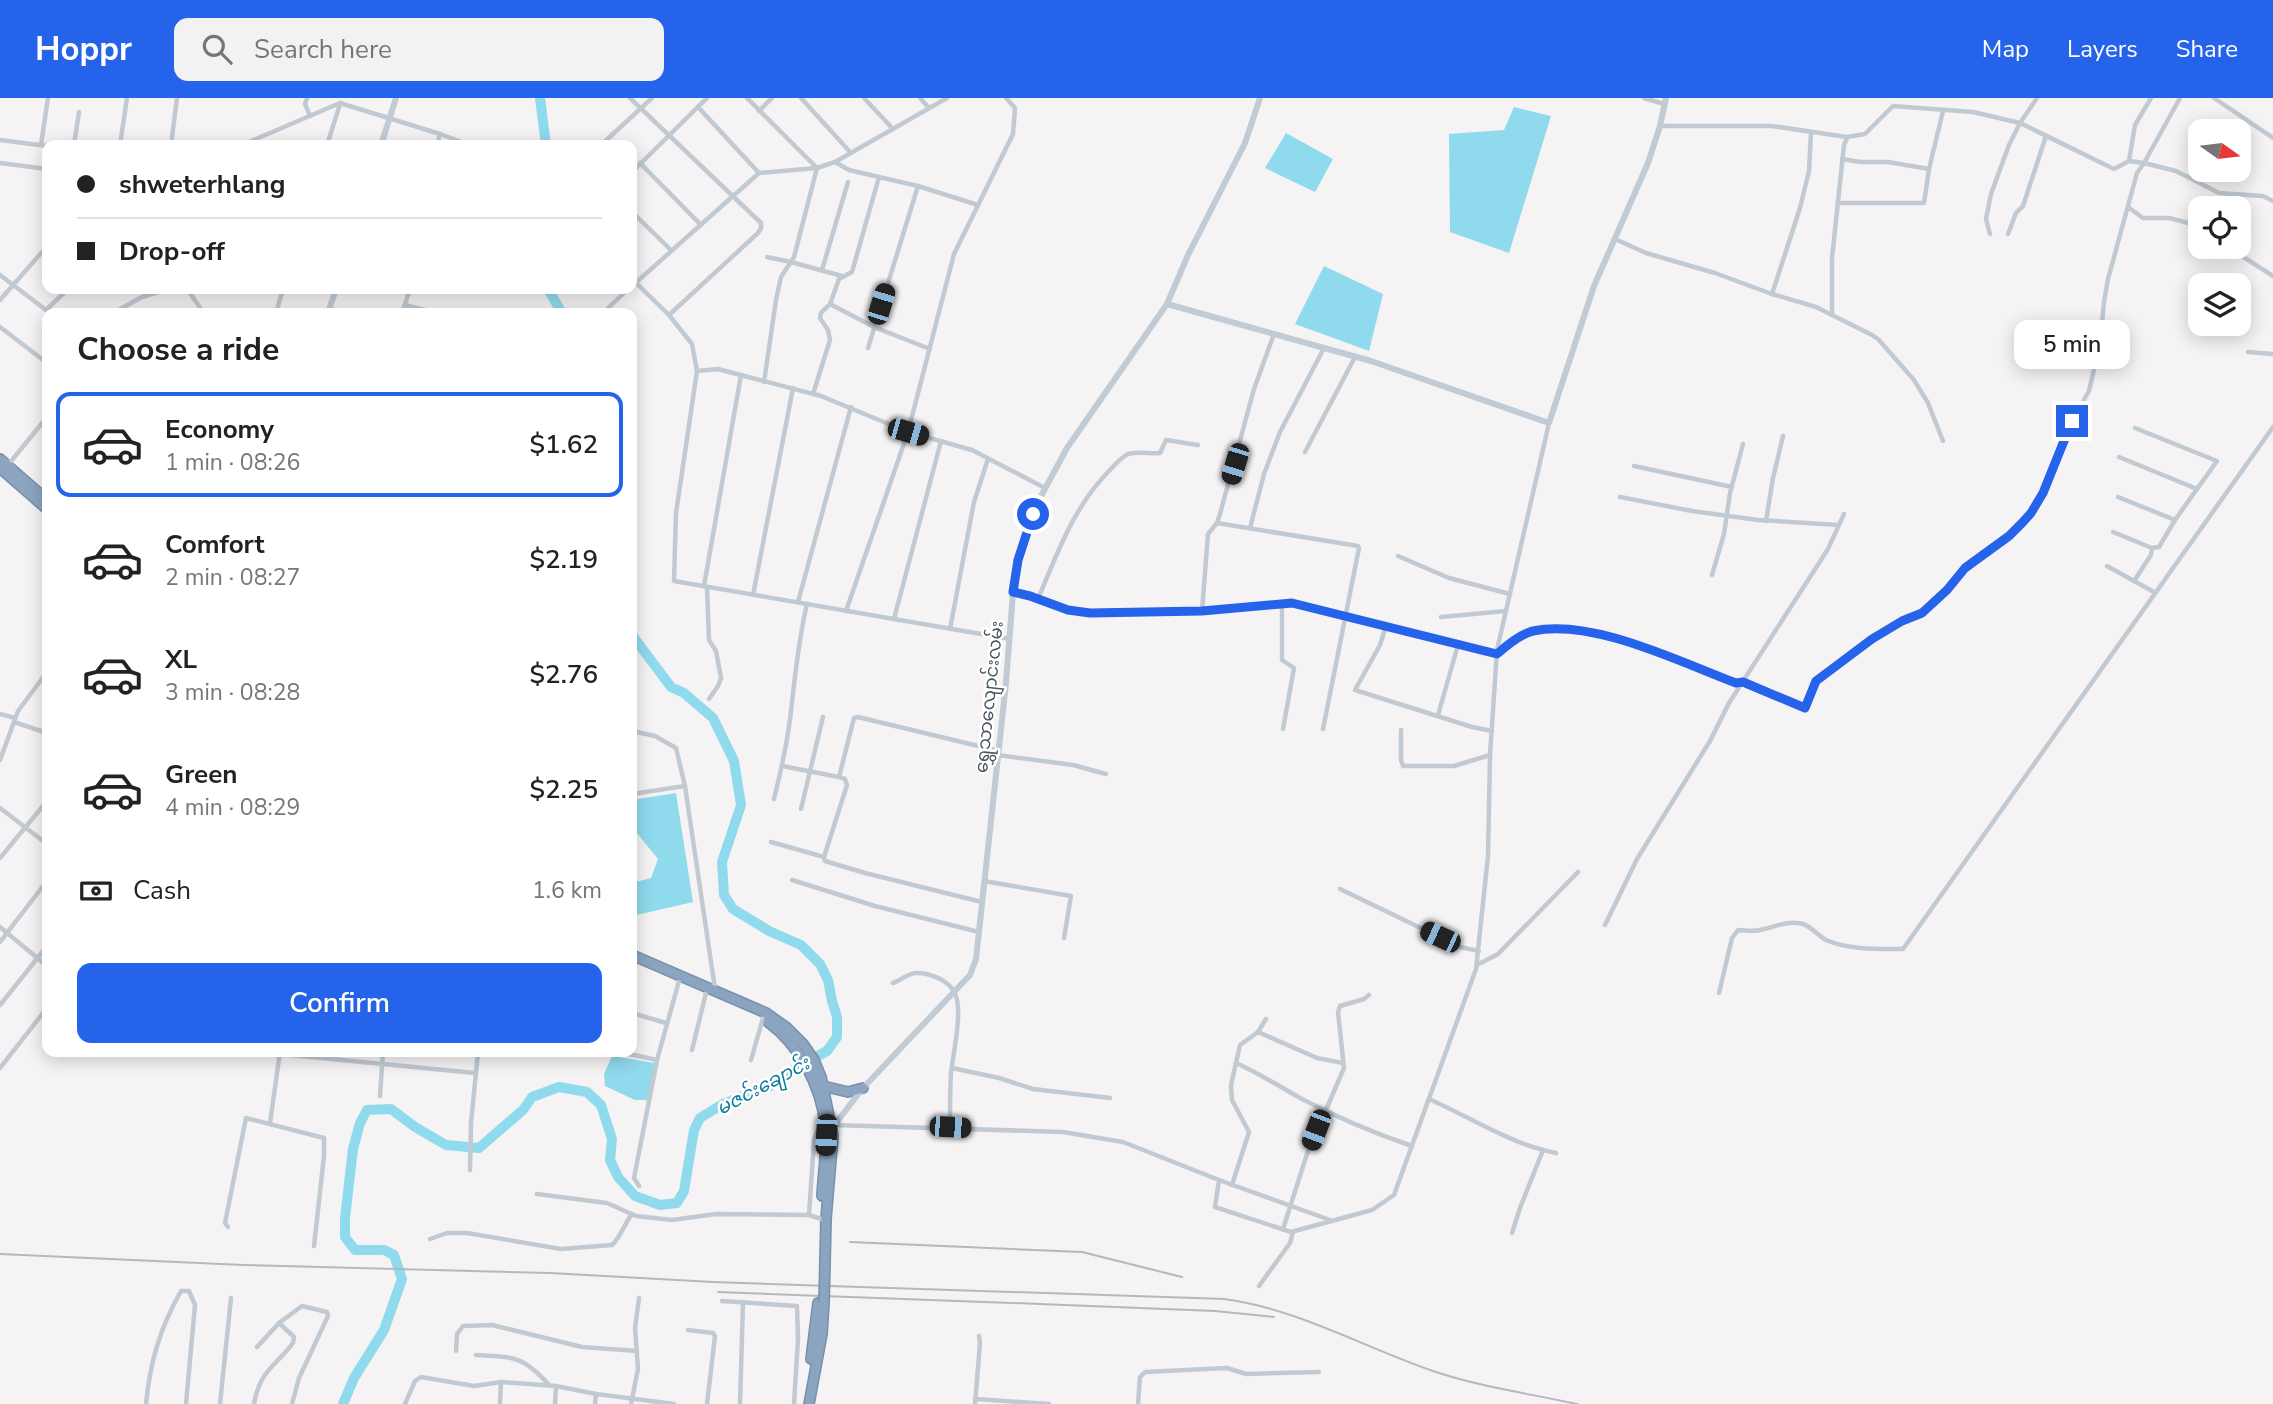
<!DOCTYPE html>
<html lang="en">
<head>
<meta charset="utf-8">
<style>
  body { margin:0; font-family:"Nunito Sans","Noto Sans Myanmar",sans-serif; background:#f2f2f2; color:#222; height:100vh; display:flex; flex-direction:column; font-size:26px; white-space:nowrap }
  * { box-sizing:border-box; margin:0 }
  p { font-size:23px; color:#767676 }
  .icon { flex:none; width:38px; height:38px; fill:none; stroke:currentColor; stroke-width:2; stroke-linecap:round; stroke-linejoin:round }
  .map { position:relative; flex:1; overflow:hidden }
  .drawer { position:absolute; left:42px; top:210px; width:595px; height:749px; display:flex; flex-direction:column; background:#fff; border-radius:14px; box-shadow:0 4px 18px #0003 }
  .drawer>* { flex:none }
  .top-card { position:absolute; left:42px; top:42px; width:595px; height:154px; border-radius:14px; box-shadow:0 4px 18px #0003; display:grid; align-content:center; height:154px; padding:0 35px; background:#fff }
  .needle { width:46px; rotate:104deg }
  .controls { position:absolute; left:2188px; top:21px; display:grid; gap:14px }
  .controls a { display:grid; place-items:center; width:63px; height:63px; border-radius:14px; background:#fff; box-shadow:0 4px 18px #0003; font-size:35px }
  .end { position:absolute; width:32px; height:32px; margin:-16px; border:9px solid #2563eb; background:#fff; box-shadow:0 0 0 4px #fff }
  .from { border-radius:50% }
  .bubble { position:absolute; height:49px; border-radius:14px; background:#fff; box-shadow:0 4px 18px #0003; font-size:23px; font-weight:600; line-height:49px; text-align:center }
  .car { position:absolute; width:21px; height:42px; margin:-21px -10px; border-radius:9px; box-shadow:0 0 5px 2px #0007; background:linear-gradient(#222 24%,#8ab4d8 0 40%,#222 0 76%,#8ab4d8 0 86%,#222 0) }
  .top-card b { display:flex; align-items:center; gap:24px; height:66px; font-size:26px }
  .top-card b+b { border-top:2px solid #e0e0e0 }
  .top-card i { width:18px; height:18px; background:#222 }
  ul { padding:0; list-style:none }
  li { display:flex; align-items:center; gap:21px; height:105px; margin:0 14px 10px; padding:0 21px; border:4px solid transparent; border-radius:14px }
  li div { flex:1 }
  li b { display:block; font-size:26px }
  li em { font-style:normal; font-weight:600 }
  li.on { border-color:#2563eb }
  li>.icon { width:63px; height:63px; stroke-width:1.5 }
  h2 { padding:0 35px; font-size:32px; line-height:84px }
  .pay { display:flex; align-items:center; gap:18px; height:77px; padding:0 35px; font-size:26px }
  .pay p { margin-inline-start:auto }
  .button { display:flex; gap:14px; margin-top:auto; padding:14px 35px }
  .button a { flex:1; height:80px; border-radius:14px; background:#2563eb; color:#fff; font-size:28px; font-weight:600; line-height:80px; text-align:center }
  header { display:flex; align-items:center; gap:42px; box-sizing:border-box; height:98px; padding:0 35px; background:#2563eb; color:#fff }
  header strong { font-size:33px }
  nav { display:flex; gap:38px; margin-inline-start:auto; font-size:24px }
  .search { width:490px; height:63px; background:#f2f2f2; display:flex; align-items:center; gap:18px; box-sizing:border-box; padding:0 24px; border-radius:14px; color:#767676; font-size:26px }
  .map>svg:first-child { display:block }
  .water { fill:#90daee }
  .lines { fill:none; stroke-linecap:round; stroke-linejoin:round }
  .river { stroke:#90daee; stroke-width:10 }
  .highway-casing { stroke:#7690ad; stroke-width:12 }
  .street { stroke:#c1cad2; stroke-width:4.5 }
  .secondary { stroke:#c1cbd6; stroke-width:6 }
  .highway { stroke:#8ba5c1; stroke-width:9 }
  .rail { stroke:#b5b8bd; stroke-width:2 }
  .highway-bridge-casing { stroke:#7690ad; stroke-width:12; stroke-linecap:butt }
  .highway-bridge { stroke:#8ba5c1; stroke-width:9 }
  .route { stroke:#2563eb; stroke-width:9 }
  .labels { text-anchor:middle; dominant-baseline:central; stroke-width:5; stroke-linejoin:round; paint-order:stroke }
  .street-label { font-size:18px; fill:#4a5661; stroke:#fff }
  .water-label { font-size:19px; font-style:italic; fill:#0c7c9b; stroke:#fff }
</style>
</head>
<body>
<header>
<strong>Hoppr</strong>
<div class="search"><svg class="icon" aria-label="search" viewBox="0 0 24 24"><circle cx="10" cy="10" r="6"/><path d="M15 15l6 6"/></svg>Search here</div>
<nav><a>Map</a><a>Layers</a><a>Share</a></nav>
</header>
<div class="map">
<svg width="2273" height="1306" viewBox="0 0 2273 1306">
  <rect width="100%" height="100%" fill="#f5f3f3"/>
  <g class="water">
    <path d="M 1514,9 L 1551,18 L 1509,155 L 1450,134 L 1449,36 L 1504,32 Z"/>
    <path d="M 1286,35 L 1333,61 L 1315,94 L 1265,70 Z"/>
    <path d="M 1324,168 L 1383,196 L 1369,253 L 1295,226 Z"/>
    <path d="M 676,695 L 693,804 L 632,818 L 632,785 L 651,780 L 658,761 L 636,734 L 632,735 L 632,702 Z"/>
    <path d="M 612,958 L 655,965 L 648,1002 L 635,1002 L 605,988 L 604,976 Z"/>
  </g>
  <g class="lines">
    <g class="river">
      <path d="M 540,0 L 546,47"/>
      <path d="M 548,191 L 562,215"/>
      <path d="M 343,1306 L 354,1280 L 384,1232 L 402,1181 L 394,1157 L 384,1152 L 355,1152 L 345,1139 L 345,1120 L 353,1051 L 360,1025 L 367,1012 L 391,1011 L 415,1029 L 446,1047 L 479,1050 L 523,1012 L 532,999 L 559,989 L 587,994 L 601,1007 L 612,1041 L 610,1062 L 618,1079 L 635,1098 L 660,1107 L 677,1105 L 684,1093 L 694,1032 L 700,1020 L 723,1006 L 770,988 L 796,970 L 827,953 L 837,939 L 837,919 L 832,903 L 828,882 L 820,866 L 801,847 L 769,833 L 733,811 L 724,797 L 722,764 L 741,707 L 734,663 L 713,620 L 684,595 L 671,589 L 632,537"/>
    </g>
    <defs>
      <g id="highway">
        <path d="M 0,361 L 47,402"/>
        <path d="M 0,370 L 47,411"/>
        <path d="M 632,857 L 766,915 L 787,930 L 803,946 L 814,962 L 821,979 L 833,1038 L 826,1121 L 825,1164"/>
        <path d="M 768,924 C 799,947 821,987 825,1026 C 828,1049 823,1074 822,1098"/>
        <path d="M 823,988 L 848,994 L 863,990"/>
        <path d="M 811,1261 L 818,1205"/>
        <path d="M 809,1306 L 822,1236 L 824,1204"/>
      </g>
    </defs>
    <use href="#highway" class="highway-casing"/>
    <g class="street">
      <path d="M 307,0 L 305,6 L 310,18"/>
      <path d="M 630,0 L 761,125 L 761,130 L 758,135 L 669,217"/>
      <path d="M 747,0 L 817,70 L 794,159 L 781,179 L 776,202 L 764,284"/>
      <path d="M 801,0 L 851,55"/>
      <path d="M 864,0 L 893,31"/>
      <path d="M 920,0 L 929,10"/>
      <path d="M 1644,0 L 1664,6"/>
      <path d="M 2214,0 L 2273,40"/>
      <path d="M 698,9 L 759,75"/>
      <path d="M 759,13 L 772,0"/>
      <path d="M 1660,28 L 1772,28 L 1847,39 L 1865,36 L 1893,8 L 1973,14 L 2020,25 L 2114,71 L 2129,63 L 2144,65 L 2180,0"/>
      <path d="M 0,42 L 47,48"/>
      <path d="M 41,47 L 48,0"/>
      <path d="M 74,47 L 79,14"/>
      <path d="M 120,47 L 127,0"/>
      <path d="M 171,47 L 177,0"/>
      <path d="M 242,47 L 340,5 L 440,36 L 470,47"/>
      <path d="M 327,47 L 340,6"/>
      <path d="M 437,47 L 440,36"/>
      <path d="M 601,47 L 652,0"/>
      <path d="M 1842,61 L 1860,64 L 1888,64 L 1929,71"/>
      <path d="M 2129,63 L 2135,27 L 2151,0"/>
      <path d="M 835,64 L 849,72 L 879,79"/>
      <path d="M 0,65 L 47,71"/>
      <path d="M 640,65 L 701,127"/>
      <path d="M 632,74 L 707,0"/>
      <path d="M 1839,105 L 1924,105 L 1929,71 L 1943,13"/>
      <path d="M 2128,109 L 2143,120 L 2169,120 L 2200,128"/>
      <path d="M 632,114 L 671,152"/>
      <path d="M 1990,136 L 1986,121 L 1991,96 L 2009,47 L 2020,25 L 2037,0"/>
      <path d="M 2008,136 L 2016,115 L 2023,108 L 2046,38"/>
      <path d="M 1615,141 L 1646,155 L 1715,175 L 1772,196 L 1816,209 L 1872,237 L 1878,241 L 1914,282 L 1928,305 L 1943,343"/>
      <path d="M 2228,149 L 2273,178"/>
      <path d="M 767,159 L 791,164 L 842,178"/>
      <path d="M 822,172 L 848,84"/>
      <path d="M 0,177 L 50,215"/>
      <path d="M 632,181 L 669,217 L 692,246 L 697,273 L 676,415 L 674,483 L 1010,541"/>
      <path d="M 632,188 L 759,75 L 817,70 L 835,64 L 947,0"/>
      <path d="M 187,191 L 203,214 L 209,215"/>
      <path d="M 1772,196 L 1800,110 L 1809,73 L 1811,34"/>
      <path d="M 0,202 L 42,154 L 47,152"/>
      <path d="M 830,206 L 874,229 L 930,251"/>
      <path d="M 405,207 L 437,215"/>
      <path d="M 46,212 L 68,191"/>
      <path d="M 113,215 L 142,199 L 168,191"/>
      <path d="M 276,215 L 283,191"/>
      <path d="M 402,215 L 410,191"/>
      <path d="M 603,215 L 628,191"/>
      <path d="M 1832,216 L 1832,160 L 1844,47 L 1847,40"/>
      <path d="M 0,229 L 47,265"/>
      <path d="M 868,250 L 918,88"/>
      <path d="M 2248,254 L 2273,256"/>
      <path d="M 697,273 L 718,271 L 821,298 L 908,334 L 972,352 L 1045,390"/>
      <path d="M 813,296 L 830,242 L 828,232 L 820,220 L 821,215 L 830,206 L 839,181 L 852,174 L 879,79 L 918,88 L 978,107"/>
      <path d="M 2135,330 L 2217,363 L 2197,391"/>
      <path d="M 1305,354 L 1355,259"/>
      <path d="M 2119,359 L 2197,391 L 2175,422"/>
      <path d="M 8,367 L 47,319"/>
      <path d="M 1634,368 L 1732,389"/>
      <path d="M 1620,399 L 1692,413 L 1758,422 L 1839,427"/>
      <path d="M 2118,399 L 2175,422 L 2159,449 L 2152,450"/>
      <path d="M 1766,423 L 1773,380 L 1783,338"/>
      <path d="M 1217,425 L 1358,448 L 1359,450 L 1323,631"/>
      <path d="M 1250,430 L 1264,376 L 1280,334 L 1324,250"/>
      <path d="M 2113,434 L 2152,450 L 2151,457 L 2134,483"/>
      <path d="M 1398,458 L 1449,480 L 1510,496"/>
      <path d="M 2107,468 L 2154,494"/>
      <path d="M 1712,477 L 1724,436 L 1730,395 L 1743,346"/>
      <path d="M 704,488 L 741,277"/>
      <path d="M 707,489 L 709,542 L 716,553 L 721,580 L 718,588 L 709,601"/>
      <path d="M 1013,494 L 1030,498 L 1068,512 L 1090,515 L 1202,513 L 1292,505 L 1497,557 C 1506,548 1520,536 1533,534 C 1593,520 1679,564 1736,585 L 1743,584 L 1805,610 L 1816,583 L 1872,541 L 1902,523 L 1922,515 L 1947,492 L 1965,470 L 2009,438 L 2031,415 L 2043,395 L 2072,323 L 2089,293 L 2100,246 L 2104,204 L 2108,181 L 2137,75 L 2144,65 L 2176,73 L 2219,95 L 2263,98 L 2273,103"/>
      <path d="M 753,497 L 793,290"/>
      <path d="M 1038,501 C 1057,456 1073,410 1108,374 C 1114,368 1120,360 1128,356 C 1137,353 1151,356 1160,355 L 1166,342 L 1198,347"/>
      <path d="M 798,504 L 851,309"/>
      <path d="M 1282,505 L 1282,562 L 1294,570 L 1283,631"/>
      <path d="M 846,513 L 908,334 L 954,156 L 1013,36 L 1015,10 L 1006,0"/>
      <path d="M 1202,513 L 1208,436 L 1217,425 L 1220,416 L 1254,291 L 1274,236"/>
      <path d="M 1441,519 L 1506,513"/>
      <path d="M 894,521 L 941,343"/>
      <path d="M 1386,528 L 1380,547 L 1355,592 L 1472,629 L 1492,633"/>
      <path d="M 950,531 L 974,404 L 988,361"/>
      <path d="M 0,616 L 15,620"/>
      <path d="M 1438,617 L 1458,547"/>
      <path d="M 14,624 L 47,635"/>
      <path d="M 1401,632 L 1401,662 L 1403,668 L 1454,668 L 1490,657"/>
      <path d="M 632,633 L 655,638 L 676,650 L 685,688 L 715,891"/>
      <path d="M 998,657 L 1073,667 L 1106,676"/>
      <path d="M 0,662 L 18,613 L 47,574"/>
      <path d="M 782,668 L 839,679"/>
      <path d="M 632,696 L 685,688"/>
      <path d="M 774,701 C 782,669 789,637 792,604 C 796,570 799,539 807,506"/>
      <path d="M 0,710 L 47,746"/>
      <path d="M 801,711 L 823,619"/>
      <path d="M 771,744 L 824,759"/>
      <path d="M 0,760 L 47,703"/>
      <path d="M 792,782 L 875,808 L 979,834"/>
      <path d="M 984,783 L 1071,798 L 1064,840"/>
      <path d="M 1340,791 L 1460,849 L 1479,853"/>
      <path d="M 982,804 L 865,775 L 825,763 L 824,759 L 847,687 L 845,681 L 839,679 L 854,620 L 858,619 L 999,653"/>
      <path d="M 1605,827 L 1637,761 L 1710,643 L 1729,605 L 1828,451 L 1844,416"/>
      <path d="M 0,829 L 47,868"/>
      <path d="M 0,844 L 47,783"/>
      <path d="M 1477,867 L 1498,856 L 1578,774"/>
      <path d="M 893,885 C 902,882 907,875 917,875 C 930,875 948,882 954,894 C 964,909 953,956 951,975 C 950,993 950,1011 950,1029"/>
      <path d="M 1719,895 L 1732,840 L 1738,832 C 1745,832 1754,834 1760,832 C 1775,829 1788,822 1803,826 C 1812,829 1818,838 1826,842 C 1849,852 1878,851 1903,851 L 2273,329"/>
      <path d="M 0,907 L 47,848"/>
      <path d="M 632,915 L 666,925"/>
      <path d="M 1258,934 L 1317,960 L 1343,965"/>
      <path d="M 692,952 L 706,895"/>
      <path d="M 620,954 L 657,962"/>
      <path d="M 280,956 L 475,975"/>
      <path d="M 751,962 L 763,920"/>
      <path d="M 1236,965 C 1259,975 1280,989 1302,1001 C 1338,1020 1374,1035 1412,1048"/>
      <path d="M 0,970 L 47,910"/>
      <path d="M 952,970 L 999,980 L 1033,991 L 1110,1000"/>
      <path d="M 380,998 L 383,954"/>
      <path d="M 1429,1001 C 1472,1020 1510,1046 1556,1055"/>
      <path d="M 270,1025 L 280,954"/>
      <path d="M 834,1027 L 1063,1034 L 1123,1044 L 1219,1082 L 1215,1109 L 1291,1134 L 1372,1112 L 1394,1097 L 1476,871 L 1488,758 L 1490,657 L 1497,552 L 1549,325"/>
      <path d="M 470,1072 L 471,1025 L 478,954"/>
      <path d="M 1219,1082 L 1330,1122"/>
      <path d="M 1232,1087 L 1249,1034 L 1232,1002 L 1231,987 L 1240,947 L 1258,934 L 1266,921"/>
      <path d="M 639,1088 L 634,1080 L 657,962 L 679,883"/>
      <path d="M 537,1096 L 607,1105 L 636,1118 L 672,1122 L 716,1116 L 809,1117 L 821,1121"/>
      <path d="M 809,1117 L 814,1042 L 817,1033 L 824,1028"/>
      <path d="M 228,1129 L 225,1125 L 246,1020 L 324,1040 L 324,1058 L 314,1148"/>
      <path d="M 1283,1131 L 1307,1056 L 1344,970 L 1338,914 L 1340,908 L 1364,901 L 1369,897"/>
      <path d="M 1512,1135 L 1520,1110 L 1543,1052"/>
      <path d="M 430,1141 L 447,1135 L 467,1135 L 561,1151 L 612,1147 C 620,1140 625,1125 632,1116"/>
      <path d="M 1259,1188 L 1290,1145 L 1293,1134"/>
      <path d="M 722,1203 L 797,1208 L 798,1241 L 794,1306"/>
      <path d="M 688,1232 L 713,1235 L 715,1238 L 707,1306"/>
      <path d="M 257,1249 L 279,1225 L 302,1208 L 327,1214 L 328,1218 L 299,1280 L 292,1306"/>
      <path d="M 456,1253 L 457,1236 L 463,1228 L 492,1227 L 582,1249 L 637,1253"/>
      <path d="M 476,1257 C 514,1259 523,1258 549,1287"/>
      <path d="M 975,1301 L 1049,1306"/>
      <path d="M 146,1306 C 150,1264 160,1230 181,1193 L 189,1193 L 195,1207 L 186,1306"/>
      <path d="M 220,1306 L 231,1200"/>
      <path d="M 254,1306 C 260,1272 275,1269 293,1245 L 294,1239 L 279,1225"/>
      <path d="M 405,1306 L 415,1283 L 421,1279 L 474,1288 L 501,1284 L 556,1288 L 596,1296 L 674,1306"/>
      <path d="M 500,1306 L 501,1284"/>
      <path d="M 555,1306 L 556,1288"/>
      <path d="M 595,1306 L 596,1296"/>
      <path d="M 631,1306 L 638,1271 L 635,1230 L 639,1200"/>
      <path d="M 740,1306 L 743,1204"/>
      <path d="M 975,1306 L 980,1245 L 979,1238"/>
      <path d="M 1138,1306 L 1140,1279 L 1145,1274 L 1227,1270 L 1246,1276 L 1319,1274"/>
    </g>
    <g class="secondary">
      <path d="M 381,47 L 396,0"/>
      <path d="M 1167,206 L 1371,263 L 1549,325 L 1594,188 L 1648,65 L 1660,28 L 1666,0"/>
      <path d="M 328,215 L 336,191"/>
      <path d="M 832,1030 L 863,990 L 970,877 L 976,861 L 1006,585 L 1013,494 L 1018,462 L 1027,431 L 1040,400 L 1067,350 L 1167,206 L 1188,157 L 1245,45 L 1260,0"/>
    </g>
    <use href="#highway" class="highway"/>
    <g class="rail">
      <path d="M 850,1144 L 1082,1154 L 1182,1179"/>
      <path d="M 0,1156 L 243,1167 L 550,1175 L 713,1184 L 1224,1201 C 1299,1211 1365,1250 1436,1274 C 1481,1289 1531,1296 1577,1306"/>
      <path d="M 718,1194 L 1040,1206 L 1215,1213 L 1274,1219"/>
    </g>
    <defs>
      <path id="highway-bridge" d="M 824,1204 L 825,1164"/>
    </defs>
    <use href="#highway-bridge" class="highway-bridge-casing"/>
    <use href="#highway-bridge" class="highway-bridge"/>
  </g>
  <g class="lines">
    <path class="route" d="M 1033,416 L 1018,462 L 1013,494 L 1030,498 L 1068,512 L 1090,515 L 1202,513 L 1292,505 L 1497,556 C 1506,548 1520,536 1533,533 C 1592,520 1680,564 1736,585 L 1743,584 L 1805,610 L 1816,583 L 1872,541 L 1902,523 L 1922,515 L 1947,492 L 1965,470 L 2009,438 L 2022,425 L 2031,415 L 2043,395 L 2072,323"/>
  </g>
  <g class="labels">
    <g class="street-label">
      <text transform="translate(989 599) rotate(-84)">ရွှေသာလျောင်းလမ်း</text>
    </g>
    <g class="water-label">
      <text transform="translate(763 988) rotate(-28)">မဇင်းချောင်း</text>
    </g>
  </g>
</svg>
<div class="controls">
<a><svg class="needle" viewBox="-14 -14 28 28"><path d="M0-13l5 13h-10z" fill="#e53935"/><path d="M0 13l5-13h-10z" fill="#767676"/></svg></a>
<a><svg class="icon" aria-label="locate" viewBox="0 0 24 24"><circle cx="12" cy="12" r="6"/><path d="M12 2v4M12 18v4M2 12h4M18 12h4"/></svg></a>
<a><svg class="icon" aria-label="layers" viewBox="0 0 24 24"><path d="M12 4l9 5-9 5-9-5zM3 14l9 5 9-5"/></svg></a>
</div>
<i class="end from" style="left:1033px;top:416px"></i>
<i class="end" style="left:2072px;top:323px"></i>
<div class="bubble" style="left:2014px;top:222px;width:116px">5 min</div>
<i class="car" style="left:881px;top:206px;rotate:17deg"></i>
<i class="car" style="left:908px;top:334px;rotate:106deg"></i>
<i class="car" style="left:1235px;top:366px;rotate:197deg"></i>
<i class="car" style="left:1440px;top:839px;rotate:295deg"></i>
<i class="car" style="left:950px;top:1029px;rotate:93deg"></i>
<i class="car" style="left:1316px;top:1032px;rotate:201deg"></i>
<i class="car" style="left:826px;top:1037px;rotate:183deg"></i>
<div class="top-card">
<b><i class="from"></i>shweterhlang</b>
<b><i></i>Drop-off</b>
</div>
<section class="drawer">
<h2>Choose a ride</h2>
<ul>
<li class="on"><svg class="icon" aria-label="car" viewBox="0 0 24 24"><path d="M5 17H2v-5l4-1 3-4h7l3 4 3 1v5h-3M9 17h6M6 11h13"/><circle cx="7" cy="17" r="2"/><circle cx="17" cy="17" r="2"/></svg><div><b>Economy</b><p>1 min · 08:26</p></div><em>$1.62</em></li>
<li><svg class="icon" aria-label="car" viewBox="0 0 24 24"><path d="M5 17H2v-5l4-1 3-4h7l3 4 3 1v5h-3M9 17h6M6 11h13"/><circle cx="7" cy="17" r="2"/><circle cx="17" cy="17" r="2"/></svg><div><b>Comfort</b><p>2 min · 08:27</p></div><em>$2.19</em></li>
<li><svg class="icon" aria-label="car" viewBox="0 0 24 24"><path d="M5 17H2v-5l4-1 3-4h7l3 4 3 1v5h-3M9 17h6M6 11h13"/><circle cx="7" cy="17" r="2"/><circle cx="17" cy="17" r="2"/></svg><div><b>XL</b><p>3 min · 08:28</p></div><em>$2.76</em></li>
<li><svg class="icon" aria-label="car" viewBox="0 0 24 24"><path d="M5 17H2v-5l4-1 3-4h7l3 4 3 1v5h-3M9 17h6M6 11h13"/><circle cx="7" cy="17" r="2"/><circle cx="17" cy="17" r="2"/></svg><div><b>Green</b><p>4 min · 08:29</p></div><em>$2.25</em></li>
</ul>
<div class="pay"><svg class="icon" aria-label="cash" viewBox="0 0 24 24"><path d="M3 7h18v10H3z"/><circle cx="12" cy="12" r="2"/></svg>Cash<p>1.6 km</p></div>
<div class="button"><a>Confirm</a></div>
</section>
</div>
</body>
</html>
